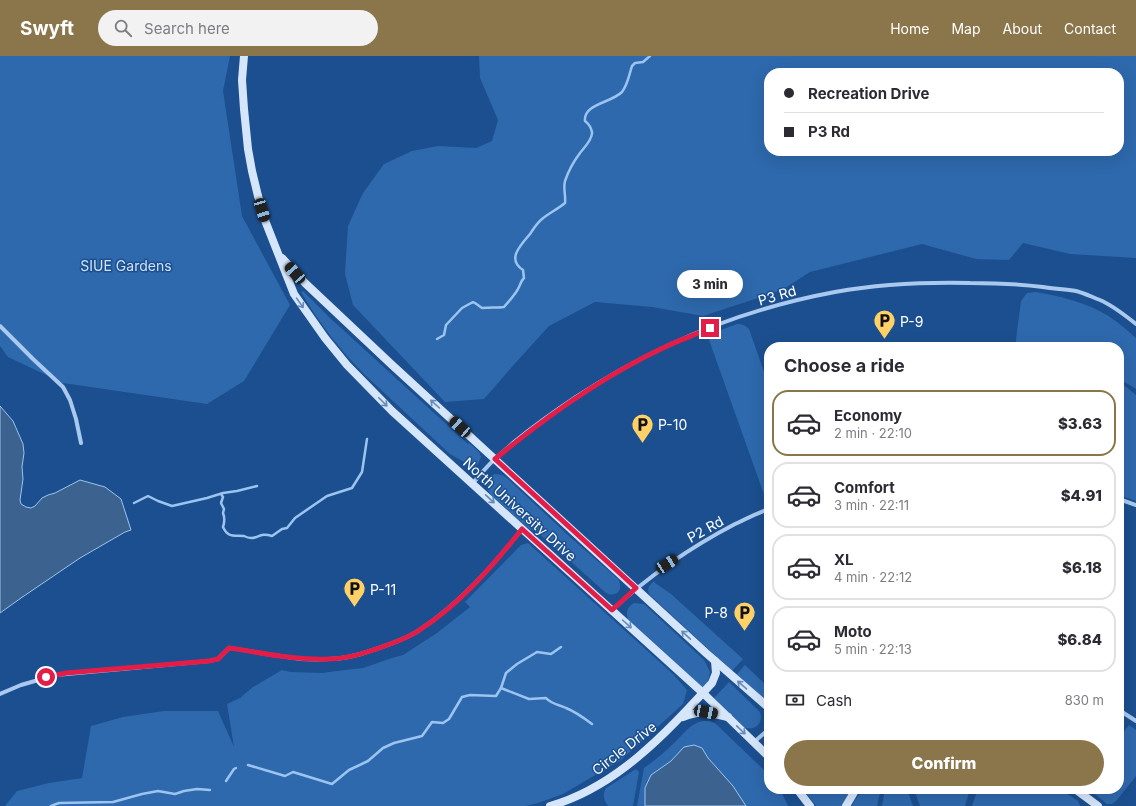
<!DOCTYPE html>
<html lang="en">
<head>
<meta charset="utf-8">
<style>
  body { margin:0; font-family:Inter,sans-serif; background:#f2f2f3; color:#2b2b33; height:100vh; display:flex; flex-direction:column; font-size:15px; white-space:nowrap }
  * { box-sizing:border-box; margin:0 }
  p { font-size:13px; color:#7c7c81 }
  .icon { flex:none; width:22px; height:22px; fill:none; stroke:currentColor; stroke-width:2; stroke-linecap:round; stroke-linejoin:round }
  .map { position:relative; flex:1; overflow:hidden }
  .sheet { position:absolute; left:764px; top:286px; width:360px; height:452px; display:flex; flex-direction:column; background:#fff; border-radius:16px; box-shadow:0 4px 16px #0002 }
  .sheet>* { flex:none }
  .top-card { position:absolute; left:764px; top:12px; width:360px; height:88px; border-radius:16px; box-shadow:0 4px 16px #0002; display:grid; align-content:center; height:88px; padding:0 20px; background:#fff }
  .end { position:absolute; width:18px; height:18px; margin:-9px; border:5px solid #e11d48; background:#fff; box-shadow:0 0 0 2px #fff }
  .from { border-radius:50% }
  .bubble { position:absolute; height:28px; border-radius:14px; background:#fff; box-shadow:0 4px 16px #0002; font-size:13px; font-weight:800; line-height:28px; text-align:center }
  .car { position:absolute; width:12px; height:24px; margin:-12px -6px; border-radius:5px; box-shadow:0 0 3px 1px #0007; background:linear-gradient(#222 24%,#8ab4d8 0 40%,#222 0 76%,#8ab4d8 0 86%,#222 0) }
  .top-card b { display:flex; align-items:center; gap:14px; height:38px; font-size:15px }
  .top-card b+b { border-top:1px solid #e1e1e2 }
  .top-card i { width:10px; height:10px; background:#2b2b33 }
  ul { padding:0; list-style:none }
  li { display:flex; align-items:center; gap:12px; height:66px; margin:0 8px 6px; padding:0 12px; border:2px solid #e1e1e2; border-radius:16px }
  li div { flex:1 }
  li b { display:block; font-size:15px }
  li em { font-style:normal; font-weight:800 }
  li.on { border-color:#8a764a }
  li>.icon { width:36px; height:36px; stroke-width:1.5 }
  h2 { padding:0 20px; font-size:18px; line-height:48px }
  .pay { display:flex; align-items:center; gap:10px; height:44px; padding:0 20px; font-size:15px }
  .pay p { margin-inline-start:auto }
  .button { display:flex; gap:8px; margin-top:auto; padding:8px 20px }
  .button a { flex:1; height:46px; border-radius:24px; background:#8a764a; color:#fff; font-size:16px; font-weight:800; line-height:46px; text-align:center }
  header { display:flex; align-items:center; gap:24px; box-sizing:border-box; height:56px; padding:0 20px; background:#8a764a; color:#fff }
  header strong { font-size:19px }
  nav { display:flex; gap:22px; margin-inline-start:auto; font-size:14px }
  .search { width:280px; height:36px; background:#f2f2f3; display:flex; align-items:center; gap:10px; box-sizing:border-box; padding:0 14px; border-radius:22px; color:#7c7c81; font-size:15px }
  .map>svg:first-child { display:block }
  .green { fill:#2e69ad; fill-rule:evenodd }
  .water { fill:#3c6290; stroke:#9cc4f0 }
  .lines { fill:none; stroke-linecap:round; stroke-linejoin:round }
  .stream { stroke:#9cc4f0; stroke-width:2.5 }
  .street { stroke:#a9c9ee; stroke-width:4 }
  .secondary { stroke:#d6e6fa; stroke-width:8 }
  .oneway { stroke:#668bba }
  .route { stroke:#e11d48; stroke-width:5 }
  .labels { text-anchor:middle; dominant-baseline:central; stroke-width:3; stroke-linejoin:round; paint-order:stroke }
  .park-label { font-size:14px; fill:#cfe3fa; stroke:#1b4f8f }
  .street-label { font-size:14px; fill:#fff; stroke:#1b4f8f }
  .poi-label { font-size:14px; fill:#fff; stroke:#1b4f8f; text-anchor:start }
</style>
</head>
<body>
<header>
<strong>Swyft</strong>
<div class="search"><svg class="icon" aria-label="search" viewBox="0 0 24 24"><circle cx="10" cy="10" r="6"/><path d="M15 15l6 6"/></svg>Search here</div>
<nav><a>Home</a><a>Map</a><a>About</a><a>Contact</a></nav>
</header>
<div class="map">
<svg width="1136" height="750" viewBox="0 0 1136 750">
  <rect width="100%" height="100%" fill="#1b4f8f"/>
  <g class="green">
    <path d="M 0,0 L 230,0 L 223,35 L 242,160 L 290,249 L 244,325 L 207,348 L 63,327 L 8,301 L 0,290 Z"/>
    <path d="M 479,0 L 1136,0 L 1136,202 L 1070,198 L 1023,187 L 1009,204 L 976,203 L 922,188 L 810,216 L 782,234 L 703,260 L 652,251 L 595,246 L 549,270 L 519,303 L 484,343 L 445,346 L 353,249 L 345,218 L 348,170 L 363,137 L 384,108 L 412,95 L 438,90 L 476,92 L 492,85 L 498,64 L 480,22 ZM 769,17 L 1119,17 L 1119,95 L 769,95 Z"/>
    <path d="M 303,235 L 330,262 L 468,388 L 469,387 L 479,396 L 481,401 L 478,408 C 473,411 470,411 465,408 L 466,407 L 450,398 L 365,319 C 341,295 319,267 301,236 Z"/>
    <path d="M 1036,236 C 1064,241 1094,248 1117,266 C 1124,271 1130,277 1136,282 L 1136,333 L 1128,328 L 1119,324 L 1119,291 L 1015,291 L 1021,245 L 1027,237 Z"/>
    <path d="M 737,268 C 742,268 745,269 749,273 L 769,330 L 769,445 L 765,441 L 709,284 L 713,277 Z"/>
    <path d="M 1119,329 L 1125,330 L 1136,339 L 1136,445 L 1119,439 Z"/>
    <path d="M 495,418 C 500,418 503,419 507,422 L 569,480 L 618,523 C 624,534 617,542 606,537 L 548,485 L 535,475 L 529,473 L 490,438 C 485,429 485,423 495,418 Z"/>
    <path d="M 528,487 L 673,618 L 687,634 L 683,648 L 621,704 L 563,738 L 538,747 L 526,750 L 5,750 L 17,735 L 49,727 L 82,722 L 91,670 L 123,661 L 164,655 L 218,655 L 234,691 L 227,648 L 240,642 L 253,631 L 282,614 L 290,616 L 322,617 L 337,615 L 363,612 L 392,602 L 403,599 L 437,577 L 470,551 L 465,546 L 521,489 Z"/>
    <path d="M 654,525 L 655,527 L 671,538 L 743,603 L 732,615 L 650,539 C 646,533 649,530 654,525 Z"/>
    <path d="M 634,547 L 644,548 L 704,604 L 710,616 L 708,626 L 703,633 L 628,564 C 626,556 626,552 634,547 Z"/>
    <path d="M 745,609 L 769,632 L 769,649 L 736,619 Z"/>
    <path d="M 729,626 L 760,656 C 764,667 755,676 744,671 L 714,642 Z"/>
    <path d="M 703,665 L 710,665 L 716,668 L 765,715 L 769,719 L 769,733 L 780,733 L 788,750 L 637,750 L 644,712 C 654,705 664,697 673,688 C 683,679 690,667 703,665 Z"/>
    <path d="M 1129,669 L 1136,674 L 1136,720 L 1116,745 L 1112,748 L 1107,748 L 1089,733 L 1119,733 L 1119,682 Z"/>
    <path d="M 636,713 L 639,716 L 633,750 L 608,750 C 604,744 602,739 606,732 Z"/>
    <path d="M 803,733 L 851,733 L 842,750 L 816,750 Z"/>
    <path d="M 864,733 L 881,733 L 877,750 L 852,750 L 855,744 Z"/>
    <path d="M 885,733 L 907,733 L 913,750 L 882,750 Z"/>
    <path d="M 914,733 L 970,733 L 965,750 L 920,750 Z"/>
    <path d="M 978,733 L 1060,733 L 1078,745 L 1080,750 L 972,750 Z"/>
  </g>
  <g class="water">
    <path d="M 0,350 L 13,365 L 23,388 L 24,397 L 22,411 L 23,423 L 20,444 L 21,448 L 26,451 L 31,452 L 35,450 L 42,442 L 48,439 L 55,437 L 80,424 L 105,431 L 121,443 L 131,474 L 125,476 L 80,502 L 21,542 L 0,557 Z"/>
    <path d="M 694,689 L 702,692 L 708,702 L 733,730 L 746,750 L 645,750 L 645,732 L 651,719 L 671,705 L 684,691 Z"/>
  </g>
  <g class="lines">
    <g class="stream">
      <path d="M 437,283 L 444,279 L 446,269 L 462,252 L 473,246 L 475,247 L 482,252 C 490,251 497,252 504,251 C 509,245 516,238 519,231 C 521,227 521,225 524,222 L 523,214 C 506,203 521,189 530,178 C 534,172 537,167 542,163 C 549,157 558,153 565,147 C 566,140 563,133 565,125 C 568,116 574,105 580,97 C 584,92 593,83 592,76 C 591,71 589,68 585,65 C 583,48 611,47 622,36 C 628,28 629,19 632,10 L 635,7 L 643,6 L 650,0"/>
      <path d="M 221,438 L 223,441 L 221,447 L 224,453 L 223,457 C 225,462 225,465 223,471 C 228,482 234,479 244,480 C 246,481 248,482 251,482 C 259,482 260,476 272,480 L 282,473 L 287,472 L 295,462 L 327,440 L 352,432 L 362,416 L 367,383"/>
      <path d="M 134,447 L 148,440 L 158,445 L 172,450 L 207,442 L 223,437 L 237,435 L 257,430"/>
      <path d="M 501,632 L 529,643 L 546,642 C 551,648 560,649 566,652 C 576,656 584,662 592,668"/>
      <path d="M 248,709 L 285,720 L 293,716 L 332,728 L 349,714 L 368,705 L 383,692 L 394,687 L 422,680 L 432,666 L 443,667 L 449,663 L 462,641 L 470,639 L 496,640 L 501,632 L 506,617 L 517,608 L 537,596 L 551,598 L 561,591"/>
      <path d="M 226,725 L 234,713 L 236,712"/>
      <path d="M 51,750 L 59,747 L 113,746 L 142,738 L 158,735 L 175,738 L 184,735 L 197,733 L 210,734"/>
    </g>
    <g class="street">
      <path d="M 0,270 L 33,303 L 63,331 L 70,344 L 76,363 L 81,387"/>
      <path d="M 473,427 C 480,419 487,410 495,403 C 501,397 508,392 514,386 C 534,370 555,355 576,341 C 655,289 743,253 835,236 C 880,228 925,226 970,227 C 995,227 1019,228 1043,231 C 1054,233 1065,233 1076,235 C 1084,237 1092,241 1100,244 C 1112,249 1126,260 1136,268"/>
      <path d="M 1119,443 L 1136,449"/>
      <path d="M 612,554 C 650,519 689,492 735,468 C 746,463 757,457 769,453"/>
      <path d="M 0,638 L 21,629 L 56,619 L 209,605 L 218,603 L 229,592 C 246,594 263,598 280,600 C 296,603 313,604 329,603 C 344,603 359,599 373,594 C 388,589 404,584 418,575 C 459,548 492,511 522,473"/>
      <path d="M 1119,654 L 1136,665"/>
      <path d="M 754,686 L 769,673"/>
    </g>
    <g class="secondary">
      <path d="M 244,0 L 242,24 L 244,53 L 248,93 L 252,115 L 258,140 L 266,167 L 294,238 L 325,282 L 347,309 L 392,355 L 703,637 L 769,701"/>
      <path d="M 282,202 L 305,227 L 391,308 L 706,597 L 769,652"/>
      <path d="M 683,661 C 700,654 710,657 728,661"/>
      <path d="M 797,733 L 810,750"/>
      <path d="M 1075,733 L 1098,750"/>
      <path d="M 550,750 C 617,731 666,677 712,627 L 716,617 L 715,605"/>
      <path d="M 846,750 L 856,733"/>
    </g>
  </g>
  <defs><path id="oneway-shaft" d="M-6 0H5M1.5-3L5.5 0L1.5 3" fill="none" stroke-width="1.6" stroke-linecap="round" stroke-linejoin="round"/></defs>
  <g class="oneway">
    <use href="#oneway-shaft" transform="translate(300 247) rotate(55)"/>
    <use href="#oneway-shaft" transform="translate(383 346) rotate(45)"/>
    <use href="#oneway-shaft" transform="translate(435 348) rotate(-138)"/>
    <use href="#oneway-shaft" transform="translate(490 443) rotate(43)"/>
    <use href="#oneway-shaft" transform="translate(627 568) rotate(42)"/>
    <use href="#oneway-shaft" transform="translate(686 579) rotate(-137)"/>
    <use href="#oneway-shaft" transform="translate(742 629) rotate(-139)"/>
    <use href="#oneway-shaft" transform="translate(741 674) rotate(44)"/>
  </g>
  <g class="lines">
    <path class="route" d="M 46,621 L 66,617 L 209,605 L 218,603 L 229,592 C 246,594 263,598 280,600 C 296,602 313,604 329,603 C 344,603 359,599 373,594 C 388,589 404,584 418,575 C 459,549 492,511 522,473 L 612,554 L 636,532 L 495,403 C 548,359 603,320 665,291 C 679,284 695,279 710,272"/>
  </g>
  <defs>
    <symbol id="parking-pin" viewBox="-11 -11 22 30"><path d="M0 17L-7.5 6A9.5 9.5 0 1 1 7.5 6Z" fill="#ffd166" stroke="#1b4f8f"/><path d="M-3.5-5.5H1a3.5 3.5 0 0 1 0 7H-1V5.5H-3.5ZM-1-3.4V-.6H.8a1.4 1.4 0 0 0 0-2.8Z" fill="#111"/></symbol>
  </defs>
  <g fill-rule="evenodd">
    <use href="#parking-pin" x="872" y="252" width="25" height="34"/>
    <use href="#parking-pin" x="630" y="356" width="25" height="34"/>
    <use href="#parking-pin" x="342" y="520" width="25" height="34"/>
    <use href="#parking-pin" x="732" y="544" width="25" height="34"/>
  </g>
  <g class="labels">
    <g class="park-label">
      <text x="126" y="209">SIUE Gardens</text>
    </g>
    <g class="street-label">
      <text transform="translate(777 239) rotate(-16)">P3 Rd</text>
      <text transform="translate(520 453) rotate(42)">North University Drive</text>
      <text transform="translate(705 473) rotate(-29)">P2 Rd</text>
      <text transform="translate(624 692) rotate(-38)">Circle Drive</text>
    </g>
    <g class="poi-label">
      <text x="900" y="265">P-9</text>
      <text x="658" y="368">P-10</text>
      <text x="370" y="533">P-11</text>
      <text x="728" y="556" text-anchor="end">P-8</text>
    </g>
  </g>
</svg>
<i class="end from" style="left:46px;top:621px"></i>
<i class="end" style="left:710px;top:272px"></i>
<div class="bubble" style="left:677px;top:214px;width:66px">3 min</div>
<i class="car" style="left:262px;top:154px;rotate:163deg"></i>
<i class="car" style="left:295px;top:217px;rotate:319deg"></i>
<i class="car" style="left:460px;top:371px;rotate:312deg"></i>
<i class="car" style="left:667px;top:508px;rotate:57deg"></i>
<i class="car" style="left:706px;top:656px;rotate:101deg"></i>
<div class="top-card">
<b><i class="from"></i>Recreation Drive</b>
<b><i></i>P3 Rd</b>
</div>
<section class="sheet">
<h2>Choose a ride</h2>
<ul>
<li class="on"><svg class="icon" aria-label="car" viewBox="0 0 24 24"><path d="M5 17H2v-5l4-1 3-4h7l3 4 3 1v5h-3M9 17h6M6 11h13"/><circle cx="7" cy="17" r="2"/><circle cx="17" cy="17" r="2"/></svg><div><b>Economy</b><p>2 min · 22:10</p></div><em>$3.63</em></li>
<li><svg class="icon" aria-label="car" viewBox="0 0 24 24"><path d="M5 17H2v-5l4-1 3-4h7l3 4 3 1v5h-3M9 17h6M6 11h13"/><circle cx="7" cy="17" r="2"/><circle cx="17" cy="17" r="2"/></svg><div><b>Comfort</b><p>3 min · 22:11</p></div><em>$4.91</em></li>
<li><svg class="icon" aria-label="car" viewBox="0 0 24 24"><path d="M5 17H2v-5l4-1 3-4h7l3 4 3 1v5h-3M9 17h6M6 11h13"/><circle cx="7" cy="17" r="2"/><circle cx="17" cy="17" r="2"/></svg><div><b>XL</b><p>4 min · 22:12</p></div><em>$6.18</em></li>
<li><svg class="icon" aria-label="car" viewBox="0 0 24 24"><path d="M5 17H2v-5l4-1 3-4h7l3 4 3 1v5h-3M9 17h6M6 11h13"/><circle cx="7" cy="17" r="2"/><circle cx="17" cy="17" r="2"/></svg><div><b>Moto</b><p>5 min · 22:13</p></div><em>$6.84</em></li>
</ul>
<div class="pay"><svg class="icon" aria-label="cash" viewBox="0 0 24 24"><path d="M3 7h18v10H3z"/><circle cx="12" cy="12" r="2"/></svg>Cash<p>830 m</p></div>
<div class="button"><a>Confirm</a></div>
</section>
</div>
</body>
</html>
